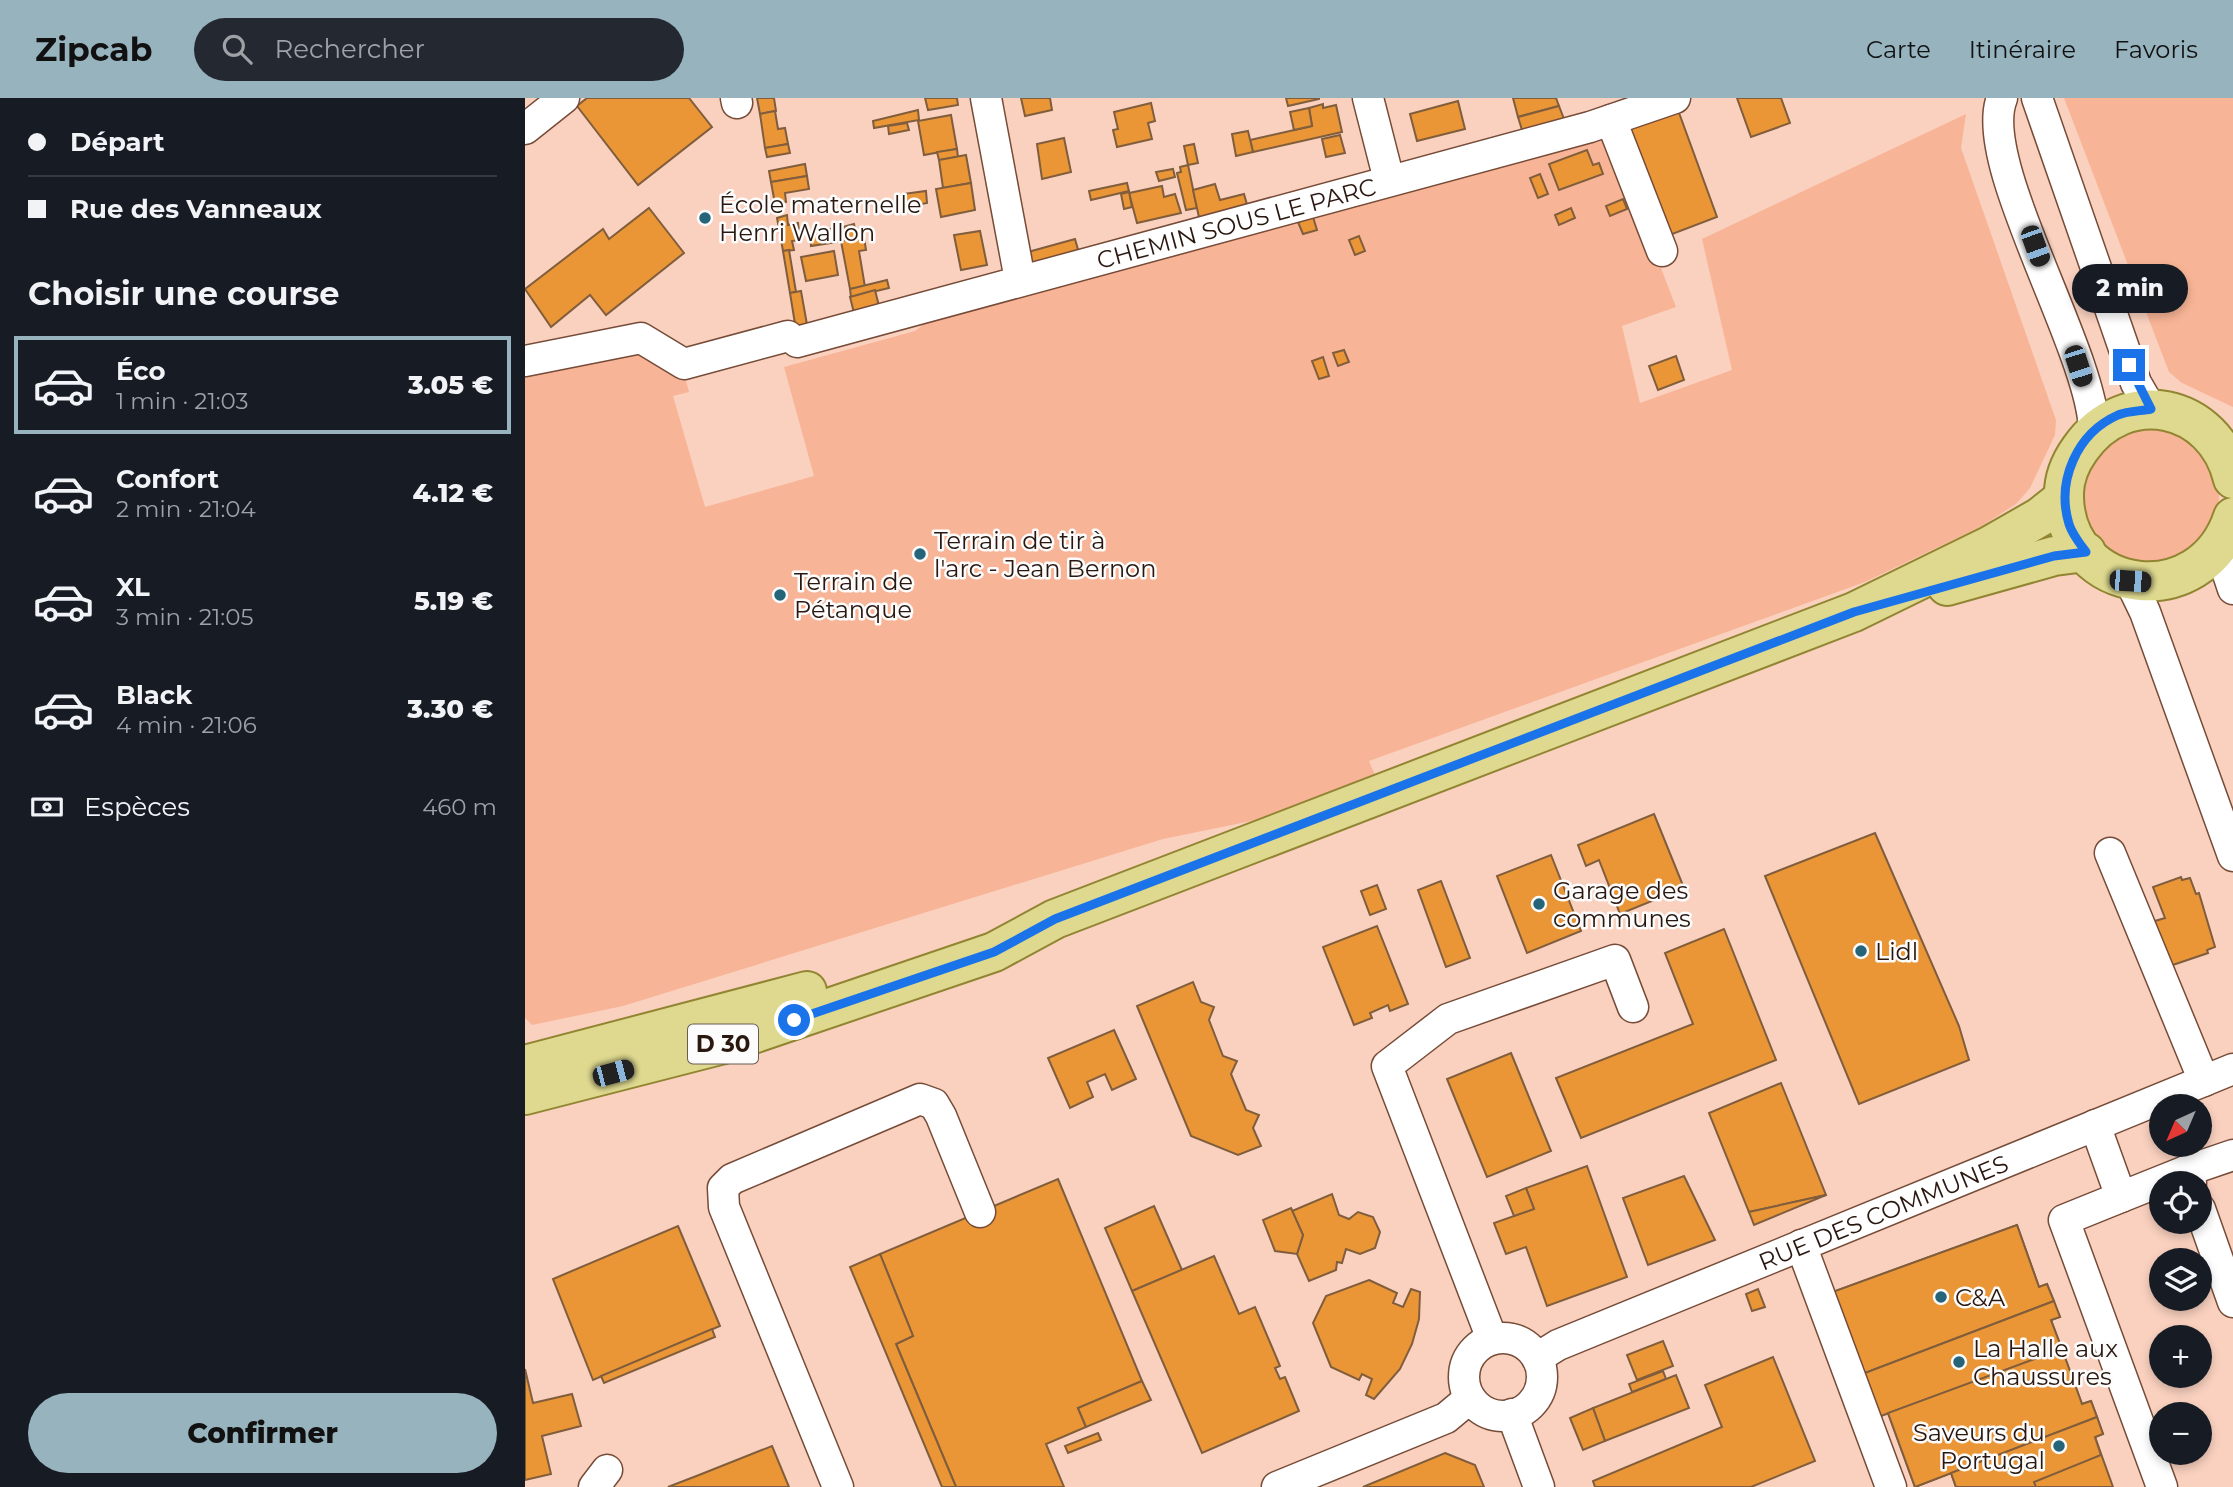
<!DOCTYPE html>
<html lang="fr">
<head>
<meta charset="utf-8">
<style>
  body { margin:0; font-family:Montserrat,sans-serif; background:#242831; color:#f1f3f6; height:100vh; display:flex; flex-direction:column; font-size:26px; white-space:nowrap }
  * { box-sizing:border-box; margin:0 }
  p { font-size:23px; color:#9ea1a6 }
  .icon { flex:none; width:38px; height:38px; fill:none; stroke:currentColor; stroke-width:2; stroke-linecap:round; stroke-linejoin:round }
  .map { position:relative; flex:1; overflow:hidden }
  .sheet { display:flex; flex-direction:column; background:#171b24; width:525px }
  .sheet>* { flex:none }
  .hud { display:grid; align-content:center; height:154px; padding:0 28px; background:#171b24 }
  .needle { width:46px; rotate:224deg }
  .controls { position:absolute; left:1624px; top:996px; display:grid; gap:14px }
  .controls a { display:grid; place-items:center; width:63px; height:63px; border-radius:50%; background:#171b24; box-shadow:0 4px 10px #0003; font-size:35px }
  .end { position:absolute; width:32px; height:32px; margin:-16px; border:9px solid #1a73e8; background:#fff; box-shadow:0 0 0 4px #fff }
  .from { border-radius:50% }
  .bubble { position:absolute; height:49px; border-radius:24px; background:#171b24; box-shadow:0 4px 10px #0003; font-size:23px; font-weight:800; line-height:49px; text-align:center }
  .car { position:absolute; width:21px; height:42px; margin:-21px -10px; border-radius:9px; box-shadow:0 0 5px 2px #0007; background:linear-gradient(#222 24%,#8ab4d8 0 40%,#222 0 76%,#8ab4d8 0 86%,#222 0) }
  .hud b { display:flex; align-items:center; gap:24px; height:66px; font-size:26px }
  .hud b+b { border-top:2px solid #363941 }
  .hud i { width:18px; height:18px; background:#f1f3f6 }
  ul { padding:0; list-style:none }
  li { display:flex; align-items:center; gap:21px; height:98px; margin:0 14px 10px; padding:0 14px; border:4px solid transparent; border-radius:0px }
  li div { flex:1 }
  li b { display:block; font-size:26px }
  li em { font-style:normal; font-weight:800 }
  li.active { border-color:#96b3be }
  li>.icon { width:63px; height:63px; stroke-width:1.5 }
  h2 { padding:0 28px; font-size:32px; line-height:84px }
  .pay { display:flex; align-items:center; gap:18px; height:77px; padding:0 28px; font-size:26px }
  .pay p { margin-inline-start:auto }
  .action { display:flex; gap:14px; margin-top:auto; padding:14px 28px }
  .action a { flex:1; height:80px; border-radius:42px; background:#96b3be; color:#111; font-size:28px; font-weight:800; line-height:80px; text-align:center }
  header { display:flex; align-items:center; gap:42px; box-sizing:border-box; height:98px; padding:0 35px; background:#96b3be; color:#111 }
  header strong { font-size:33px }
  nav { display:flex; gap:38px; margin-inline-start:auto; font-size:24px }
  .search { width:490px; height:63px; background:#242831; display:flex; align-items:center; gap:18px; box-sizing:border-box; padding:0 24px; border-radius:38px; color:#9ea1a6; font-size:26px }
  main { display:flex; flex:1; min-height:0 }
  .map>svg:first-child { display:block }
  .green { fill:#f8b496 }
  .building { fill:#ea9636; stroke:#805d3c; stroke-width:2 }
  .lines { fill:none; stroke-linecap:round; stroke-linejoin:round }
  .minor-casing { stroke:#764b38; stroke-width:33 }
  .major-casing { stroke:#918532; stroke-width:42 }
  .minor { stroke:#fff; stroke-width:30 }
  .major { stroke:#ded98f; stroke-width:38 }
  .route { stroke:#1a73e8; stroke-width:9 }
  .poi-dot { fill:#26647a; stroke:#fcfcfc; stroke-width:2.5 }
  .labels { text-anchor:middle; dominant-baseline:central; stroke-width:5; stroke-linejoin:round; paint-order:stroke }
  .shield { fill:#fcfcfc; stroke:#695c57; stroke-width:2 }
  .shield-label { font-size:23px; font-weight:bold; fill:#2a1810 }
  .poi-label { font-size:24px; fill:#2a1810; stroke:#fcfcfc; text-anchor:start }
  .street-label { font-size:24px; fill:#2a1810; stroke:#fcfcfc }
</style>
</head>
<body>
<header>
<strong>Zipcab</strong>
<div class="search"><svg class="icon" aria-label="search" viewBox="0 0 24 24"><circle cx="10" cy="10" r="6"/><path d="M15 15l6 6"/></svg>Rechercher</div>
<nav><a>Carte</a><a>Itinéraire</a><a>Favoris</a></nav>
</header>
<main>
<section class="sheet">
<div class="hud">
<b><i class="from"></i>Départ</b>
<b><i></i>Rue des Vanneaux</b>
</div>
<h2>Choisir une course</h2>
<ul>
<li class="active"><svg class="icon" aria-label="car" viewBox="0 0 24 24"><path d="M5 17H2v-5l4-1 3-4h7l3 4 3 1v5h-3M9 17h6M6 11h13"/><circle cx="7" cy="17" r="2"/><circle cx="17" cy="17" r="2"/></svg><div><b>Éco</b><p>1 min · 21:03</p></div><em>3.05 €</em></li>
<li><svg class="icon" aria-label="car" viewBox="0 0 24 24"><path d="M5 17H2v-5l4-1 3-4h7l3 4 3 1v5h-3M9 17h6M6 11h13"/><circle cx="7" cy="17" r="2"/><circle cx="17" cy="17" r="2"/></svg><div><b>Confort</b><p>2 min · 21:04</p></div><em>4.12 €</em></li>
<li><svg class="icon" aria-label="car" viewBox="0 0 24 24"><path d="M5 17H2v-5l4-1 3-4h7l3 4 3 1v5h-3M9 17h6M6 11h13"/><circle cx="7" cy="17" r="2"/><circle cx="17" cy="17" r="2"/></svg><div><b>XL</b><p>3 min · 21:05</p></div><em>5.19 €</em></li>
<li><svg class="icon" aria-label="car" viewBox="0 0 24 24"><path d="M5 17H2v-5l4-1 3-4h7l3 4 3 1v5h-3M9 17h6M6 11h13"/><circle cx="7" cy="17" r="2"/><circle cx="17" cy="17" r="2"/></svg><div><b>Black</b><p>4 min · 21:06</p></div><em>3.30 €</em></li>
</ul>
<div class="pay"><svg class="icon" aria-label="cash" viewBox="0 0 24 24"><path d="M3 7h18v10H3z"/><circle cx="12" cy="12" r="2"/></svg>Espèces<p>460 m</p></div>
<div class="action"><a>Confirmer</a></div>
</section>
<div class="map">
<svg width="1708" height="1389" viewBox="0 0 1708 1389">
  <rect width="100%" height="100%" fill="#fad1bf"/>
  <g class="green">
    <path d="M 1539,0 L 1708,0 L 1708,309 L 1657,285 L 1644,274 Z"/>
    <path d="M 1441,16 L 1436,50 L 1531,322 L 1530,337 L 1505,390 L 1491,406 L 1455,429 L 1340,484 L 844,663 L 858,696 L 638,741 L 98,908 L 7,927 L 0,920 L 0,270 L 115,248 L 157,269 L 164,294 L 148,298 L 180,409 L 289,378 L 259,269 L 390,233 L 400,225 L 1082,30 L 1151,209 L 1097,228 L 1115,305 L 1207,272 L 1177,141 Z"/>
    <circle cx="1626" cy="398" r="68"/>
  </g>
  <g class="building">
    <path d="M 62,0 L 164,0 L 187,29 L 113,87 L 52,8 Z"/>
    <path d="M 232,0 L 249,0 L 251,13 L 235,16 Z"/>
    <path d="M 400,0 L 432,0 L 433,7 L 403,12 Z"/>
    <path d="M 496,0 L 525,0 L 527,12 L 500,18 Z"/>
    <path d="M 761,0 L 794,0 L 794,1 L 763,8 Z"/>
    <path d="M 988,0 L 1031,0 L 1034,8 L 993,19 Z"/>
    <path d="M 1212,0 L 1256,0 L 1265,25 L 1226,39 Z"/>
    <path d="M 933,3 L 940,31 L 892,43 L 885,16 Z"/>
    <path d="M 626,5 L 630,23 L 623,25 L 627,41 L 592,49 L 588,32 L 593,31 L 589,14 Z"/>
    <path d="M 798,6 L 798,10 L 811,7 L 817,34 L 728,54 L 725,42 L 787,28 L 784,10 Z"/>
    <path d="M 1034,8 L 1039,21 L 997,32 L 993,19 Z"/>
    <path d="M 784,10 L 787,28 L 769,32 L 765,14 Z"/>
    <path d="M 393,12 L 394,22 L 349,30 L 348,23 Z"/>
    <path d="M 1153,12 L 1192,119 L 1142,138 L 1103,30 Z"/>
    <path d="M 250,13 L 253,31 L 260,30 L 263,46 L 240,50 L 235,16 Z"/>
    <path d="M 426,17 L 432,51 L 399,57 L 393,23 Z"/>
    <path d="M 382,25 L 384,32 L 364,36 L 363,28 Z"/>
    <path d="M 723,33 L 728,54 L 711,58 L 707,36 Z"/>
    <path d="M 815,37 L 820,55 L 801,59 L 797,41 Z"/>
    <path d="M 539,40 L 546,74 L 517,81 L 512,46 Z"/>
    <path d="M 263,46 L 265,55 L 242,59 L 240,50 Z"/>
    <path d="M 669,46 L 673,65 L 663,67 L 659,48 Z"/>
    <path d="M 432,51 L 433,59 L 414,62 L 412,54 Z"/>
    <path d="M 1062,52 L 1068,67 L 1074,65 L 1078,76 L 1034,92 L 1024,66 Z"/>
    <path d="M 441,57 L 446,85 L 418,90 L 414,62 Z"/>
    <path d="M 280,66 L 282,78 L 246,84 L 244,73 Z"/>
    <path d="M 663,67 L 672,110 L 661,112 L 652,75 L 656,74 L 655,69 Z"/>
    <path d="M 648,71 L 650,79 L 634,83 L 631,74 Z"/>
    <path d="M 1015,76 L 1023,96 L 1013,100 L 1005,80 Z"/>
    <path d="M 282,78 L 284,91 L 260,95 L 261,104 L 250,106 L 246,84 Z"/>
    <path d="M 446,85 L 450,112 L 416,119 L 411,91 Z"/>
    <path d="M 602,85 L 604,93 L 566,102 L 564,93 Z"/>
    <path d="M 690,86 L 695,102 L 719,96 L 723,110 L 675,124 L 668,92 Z"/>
    <path d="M 637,88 L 639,99 L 650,96 L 656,115 L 612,125 L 604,95 Z"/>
    <path d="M 401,93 L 402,105 L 381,109 L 378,96 Z"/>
    <path d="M 604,94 L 607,109 L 599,111 L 596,96 Z"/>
    <path d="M 1098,101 L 1102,111 L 1085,118 L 1081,108 Z"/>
    <path d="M 124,110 L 159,155 L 81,217 L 65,197 L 26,229 L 0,191 L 78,131 L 84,141 Z"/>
    <path d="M 1046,110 L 1050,120 L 1034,127 L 1030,117 Z"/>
    <path d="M 262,117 L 263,127 L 273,125 L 275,142 L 267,143 L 269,152 L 258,153 L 252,120 Z"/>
    <path d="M 788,119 L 792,132 L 778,136 L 773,124 Z"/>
    <path d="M 329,126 L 332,141 L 286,148 L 285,138 L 319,133 L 318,129 Z"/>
    <path d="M 318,129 L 319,133 L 285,138 L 284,134 Z"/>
    <path d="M 455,133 L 462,167 L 436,172 L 429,137 Z"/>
    <path d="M 834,138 L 840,153 L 830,157 L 824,142 Z"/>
    <path d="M 339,139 L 341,152 L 334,153 L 340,189 L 325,191 L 316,143 Z"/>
    <path d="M 550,141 L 554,155 L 513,169 L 505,164 L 503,154 Z"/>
    <path d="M 264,152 L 271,194 L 265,195 L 258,153 Z"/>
    <path d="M 309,153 L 313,177 L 281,183 L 276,159 Z"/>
    <path d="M 362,182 L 364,190 L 326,199 L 325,191 Z"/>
    <path d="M 350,192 L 355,212 L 330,219 L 325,199 Z"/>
    <path d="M 276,193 L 283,232 L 271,232 L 265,195 Z"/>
    <path d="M 819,252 L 824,264 L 813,268 L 808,255 Z"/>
    <path d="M 1151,258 L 1159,282 L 1133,292 L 1124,268 Z"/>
    <path d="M 798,259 L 804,278 L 794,281 L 787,263 Z"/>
    <path d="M 1129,716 L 1159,790 L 1095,816 L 1074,762 L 1061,768 L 1053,747 Z"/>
    <path d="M 1350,735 L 1434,928 L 1444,962 L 1334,1006 L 1240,778 Z"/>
    <path d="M 1026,757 L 1056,833 L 1002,855 L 972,778 Z"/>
    <path d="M 1656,779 L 1657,782 L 1665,780 L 1671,796 L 1674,795 L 1690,849 L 1682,852 L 1683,855 L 1639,870 L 1623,825 L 1640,820 L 1628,789 Z"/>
    <path d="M 916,783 L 945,860 L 921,869 L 893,792 Z"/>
    <path d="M 852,787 L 861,811 L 845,817 L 836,793 Z"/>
    <path d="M 852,828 L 883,906 L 865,913 L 863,907 L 845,915 L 847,920 L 829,927 L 798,849 Z"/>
    <path d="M 1199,831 L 1251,962 L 1056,1040 L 1031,980 L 1168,926 L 1140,855 Z"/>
    <path d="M 668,884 L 676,904 L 689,909 L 684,922 L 698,958 L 712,963 L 706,976 L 721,1012 L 734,1017 L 728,1030 L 736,1048 L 713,1057 L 666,1038 L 612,908 Z"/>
    <path d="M 589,932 L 611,981 L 587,992 L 580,976 L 562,984 L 568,999 L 545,1010 L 523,960 Z"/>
    <path d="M 986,955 L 1026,1053 L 962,1079 L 922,981 Z"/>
    <path d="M 1256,985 L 1301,1097 L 1224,1114 L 1184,1015 Z"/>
    <path d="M 1062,1068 L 1102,1179 L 1022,1208 L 1001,1149 L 981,1156 L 969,1125 L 1009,1111 L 1001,1090 Z"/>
    <path d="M 1159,1078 L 1190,1142 L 1123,1167 L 1098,1100 Z"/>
    <path d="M 533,1081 L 617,1283 L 553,1310 L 561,1329 L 521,1346 L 539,1389 L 431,1389 L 371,1246 L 388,1238 L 355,1156 Z"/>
    <path d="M 1001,1090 L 1009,1111 L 989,1118 L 981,1098 Z"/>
    <path d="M 807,1096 L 814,1117 L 824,1121 L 833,1114 L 848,1119 L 855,1134 L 850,1150 L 835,1156 L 821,1151 L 817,1165 L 812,1164 L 811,1172 L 784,1183 L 772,1156 L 778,1137 L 767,1113 Z"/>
    <path d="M 1301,1097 L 1229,1127 L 1224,1114 Z"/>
    <path d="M 629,1108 L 657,1172 L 607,1193 L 580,1130 Z"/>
    <path d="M 766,1110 L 778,1137 L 772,1156 L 750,1153 L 738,1122 Z"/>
    <path d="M 1492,1127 L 1514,1189 L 1522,1186 L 1532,1212 L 1535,1219 L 1526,1222 L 1557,1306 L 1566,1303 L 1572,1319 L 1578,1336 L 1570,1339 L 1588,1389 L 1431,1389 L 1426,1375 L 1390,1389 L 1363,1315 L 1348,1321 L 1302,1196 Z"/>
    <path d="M 1492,1127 L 1514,1189 L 1522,1186 L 1529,1203 L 1332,1278 L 1302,1196 Z"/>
    <path d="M 153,1128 L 195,1228 L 68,1282 L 28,1181 Z"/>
    <path d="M 355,1156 L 388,1238 L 371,1246 L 431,1389 L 417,1389 L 325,1169 Z"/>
    <path d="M 689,1158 L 714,1216 L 730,1209 L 755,1268 L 750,1270 L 755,1281 L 760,1279 L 774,1313 L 677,1355 L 607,1193 Z"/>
    <path d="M 844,1182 L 872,1195 L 868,1205 L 878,1209 L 886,1191 L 895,1194 L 894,1221 L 887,1246 L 875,1271 L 849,1301 L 841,1297 L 847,1281 L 837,1276 L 834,1282 L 806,1269 L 788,1225 L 801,1198 Z"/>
    <path d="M 1233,1191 L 1240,1209 L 1227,1213 L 1221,1196 Z"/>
    <path d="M 1529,1203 L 1535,1219 L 1526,1222 L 1537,1251 L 1348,1321 L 1332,1278 Z"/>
    <path d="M 187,1231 L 190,1239 L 79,1285 L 76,1278 Z"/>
    <path d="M 1138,1243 L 1148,1268 L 1112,1282 L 1102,1257 Z"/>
    <path d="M 1537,1251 L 1557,1306 L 1566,1303 L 1572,1319 L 1390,1389 L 1363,1315 Z"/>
    <path d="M 1248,1259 L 1290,1363 L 1226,1389 L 1070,1389 L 1068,1383 L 1197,1329 L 1180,1287 Z"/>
    <path d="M 0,1271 L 8,1305 L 47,1296 L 56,1328 L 17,1338 L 26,1376 L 0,1382 Z"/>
    <path d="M 1138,1273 L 1141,1281 L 1107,1294 L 1104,1286 Z"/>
    <path d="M 1151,1277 L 1164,1310 L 1080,1343 L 1068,1310 Z"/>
    <path d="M 617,1283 L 626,1302 L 561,1329 L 553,1310 Z"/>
    <path d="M 1068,1310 L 1080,1343 L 1058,1352 L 1045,1320 Z"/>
    <path d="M 1572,1319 L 1578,1336 L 1570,1339 L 1576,1357 L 1509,1384 L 1511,1389 L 1431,1389 L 1426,1375 Z"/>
    <path d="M 573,1335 L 576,1342 L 543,1355 L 540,1348 Z"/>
    <path d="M 247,1348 L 264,1389 L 143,1389 L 174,1377 Z"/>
    <path d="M 920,1355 L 950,1367 L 959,1389 L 838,1389 Z"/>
  </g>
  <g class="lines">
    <defs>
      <g id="minor">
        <path d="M 211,0 L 212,5"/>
        <path d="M 461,0 L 495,182"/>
        <path d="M 843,0 L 864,82"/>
        <path d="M 1477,0 C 1451,64 1566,250 1569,331"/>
        <path d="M 1512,0 L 1611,285 L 1626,311"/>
        <path d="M 1086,22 L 1137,153"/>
        <path d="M 0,31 L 39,0"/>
        <path id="s1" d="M 272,244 L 1065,29 L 1150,0"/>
        <path d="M 0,263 L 116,240 L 159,266 L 263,238"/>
        <path d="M 1694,449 L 1708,491"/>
        <path d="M 1605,483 L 1620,514 L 1708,758"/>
        <path d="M 1585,755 L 1679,983"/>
        <path d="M 1570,1027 L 1596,1099 L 1661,1073 L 1666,1085"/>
        <path d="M 1661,1073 L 1708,1057"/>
        <path d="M 1596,1099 L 1539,1122 L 1637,1389"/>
        <path d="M 1675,1111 L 1708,1204"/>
        <path d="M 1276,1147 L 1366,1389"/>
        <circle cx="978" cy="1279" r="39"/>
        <path d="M 967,1241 L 862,968 L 923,921 L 1090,862 L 1108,909"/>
        <path id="s2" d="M 1012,1260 L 1033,1247 L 1708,971"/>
        <path d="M 987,1316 L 1014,1389"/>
        <path d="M 69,1389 L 82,1372"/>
        <path d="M 313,1389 L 199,1109 L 198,1090 L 207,1081 L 395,1001 L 409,1006 L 416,1018 L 455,1114"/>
        <path d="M 752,1389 L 921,1320 L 945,1300"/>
      </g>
      <g id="major">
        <path d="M 1708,381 C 1690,305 1600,286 1555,351 C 1545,365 1538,382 1539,400 C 1542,498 1676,516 1708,419"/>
        <path d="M 1422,488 L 1529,458 L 1561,454"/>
        <path d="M 0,967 L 282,893"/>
        <path d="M 0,997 L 195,947 L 469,854 L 530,821 L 1329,514 L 1466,447 L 1515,419 L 1539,400"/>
      </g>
    </defs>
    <use href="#minor" class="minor-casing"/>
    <use href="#major" class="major-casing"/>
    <use href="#minor" class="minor"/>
    <use href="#major" class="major"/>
  </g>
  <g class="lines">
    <path class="route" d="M 269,922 L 469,854 L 530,821 L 1329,514 L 1529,458 L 1561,454 C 1555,446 1547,436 1544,426 C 1531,383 1552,335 1593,317 C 1603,313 1616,313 1626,311 L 1604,267"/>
  </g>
  <g class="poi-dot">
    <circle cx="180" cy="120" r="7"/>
    <circle cx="395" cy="456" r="7"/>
    <circle cx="255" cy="497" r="7"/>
    <circle cx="1014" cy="806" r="7"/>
    <circle cx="1336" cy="853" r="7"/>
    <circle cx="1416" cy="1199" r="7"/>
    <circle cx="1434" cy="1264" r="7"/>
    <circle cx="1534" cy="1348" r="7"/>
  </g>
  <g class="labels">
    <rect class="shield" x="163" y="926.5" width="70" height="39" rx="5"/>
    <g class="shield-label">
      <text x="198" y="946">D 30</text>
    </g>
    <g class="poi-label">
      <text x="194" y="106">École maternelle<tspan x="194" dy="28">Henri Wallon</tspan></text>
      <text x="409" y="442">Terrain de tir à<tspan x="409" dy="28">l'arc - Jean Bernon</tspan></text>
      <text x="269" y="483">Terrain de<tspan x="269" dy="28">Pétanque</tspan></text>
      <text x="1028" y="792">Garage des<tspan x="1028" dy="28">communes</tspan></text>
      <text x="1350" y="853">Lidl</text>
      <text x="1430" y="1199">C&amp;A</text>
      <text x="1448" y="1250">La Halle aux<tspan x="1448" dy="28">Chaussures</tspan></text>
      <text x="1520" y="1334" text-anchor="end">Saveurs du<tspan x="1520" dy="28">Portugal</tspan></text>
    </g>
    <g class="street-label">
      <text stroke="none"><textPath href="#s1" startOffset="455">CHEMIN SOUS LE PARC</textPath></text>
      <text stroke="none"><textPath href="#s2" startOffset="376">RUE DES COMMUNES</textPath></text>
    </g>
  </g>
</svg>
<div class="controls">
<a><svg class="needle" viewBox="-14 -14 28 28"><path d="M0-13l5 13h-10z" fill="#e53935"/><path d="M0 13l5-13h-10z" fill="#9ea1a6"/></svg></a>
<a><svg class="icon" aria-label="locate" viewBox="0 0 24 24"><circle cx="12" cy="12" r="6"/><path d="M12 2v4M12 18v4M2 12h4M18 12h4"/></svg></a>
<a><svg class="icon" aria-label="layers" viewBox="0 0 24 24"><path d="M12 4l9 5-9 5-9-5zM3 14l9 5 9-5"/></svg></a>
<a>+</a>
<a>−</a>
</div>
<i class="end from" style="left:269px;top:922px"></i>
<i class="end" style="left:1604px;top:267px"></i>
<div class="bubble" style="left:1547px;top:166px;width:116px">2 min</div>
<i class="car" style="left:1510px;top:148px;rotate:160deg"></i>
<i class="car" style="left:1553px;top:268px;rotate:162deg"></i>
<i class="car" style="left:1605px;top:483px;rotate:94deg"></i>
<i class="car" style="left:88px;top:975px;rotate:75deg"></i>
</div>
</main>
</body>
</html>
